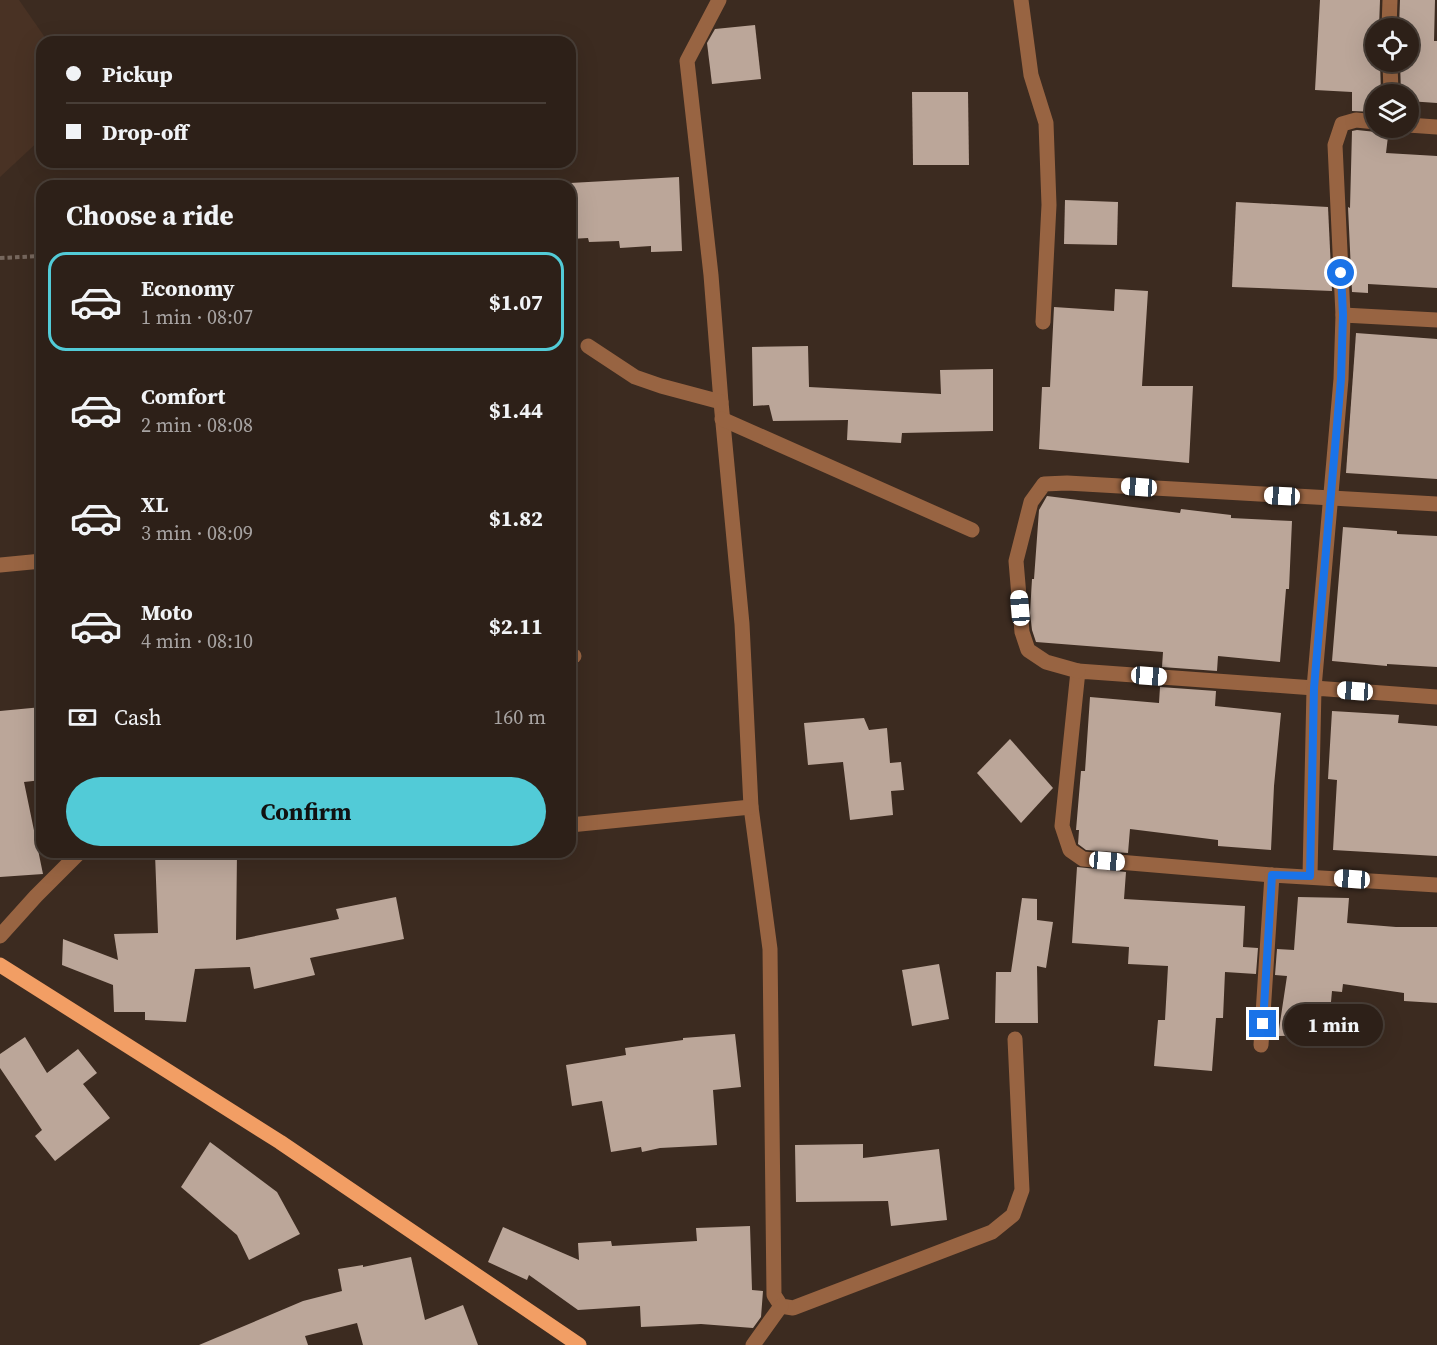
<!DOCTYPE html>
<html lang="en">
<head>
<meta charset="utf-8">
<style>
  body { margin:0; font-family:"Source Serif 4",serif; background:#352821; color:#f1f3f6; height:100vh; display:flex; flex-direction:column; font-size:22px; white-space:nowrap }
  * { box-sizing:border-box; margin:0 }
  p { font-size:20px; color:#a7a3a2 }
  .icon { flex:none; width:33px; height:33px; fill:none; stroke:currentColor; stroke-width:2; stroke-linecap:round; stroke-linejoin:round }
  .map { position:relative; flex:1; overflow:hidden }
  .sheet { position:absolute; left:36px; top:180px; width:540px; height:678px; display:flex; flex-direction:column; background:#2d2018; border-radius:18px; box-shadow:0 6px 24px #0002,0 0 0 2px #483e37 }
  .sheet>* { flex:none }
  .guide { position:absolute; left:36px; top:36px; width:540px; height:132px; border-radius:18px; box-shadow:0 6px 24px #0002,0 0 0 2px #483e37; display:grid; align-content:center; height:132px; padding:0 30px; background:#2d2018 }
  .tools { position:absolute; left:1365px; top:18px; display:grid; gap:12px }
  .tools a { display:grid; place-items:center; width:54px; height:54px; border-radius:50%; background:#2d2018; box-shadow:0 6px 24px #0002,0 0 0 2px #483e37; font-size:30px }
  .end { position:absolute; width:27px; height:27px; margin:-14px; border:8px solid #1a73e8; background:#fff; box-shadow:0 0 0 3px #fff }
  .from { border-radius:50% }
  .bubble { position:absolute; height:42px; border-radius:21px; background:#2d2018; box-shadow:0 6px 24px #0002,0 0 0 2px #483e37; font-size:20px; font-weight:700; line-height:42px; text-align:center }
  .car { position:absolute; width:18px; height:36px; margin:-18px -9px; border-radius:8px; box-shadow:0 0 4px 2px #0007; background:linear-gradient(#fff 24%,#345 0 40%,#fff 0 76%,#345 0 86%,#fff 0) }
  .guide b { display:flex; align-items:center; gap:21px; height:57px; font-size:22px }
  .guide b+b { border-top:2px solid #483e37 }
  .guide i { width:15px; height:15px; background:#f1f3f6 }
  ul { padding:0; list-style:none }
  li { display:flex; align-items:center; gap:18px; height:99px; margin:0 12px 9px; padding:0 18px; border:3px solid transparent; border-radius:18px }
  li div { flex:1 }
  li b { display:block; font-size:22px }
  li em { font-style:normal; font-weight:700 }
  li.active { border-color:#52cbd7 }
  li>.icon { width:54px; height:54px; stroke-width:1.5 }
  h2 { padding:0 30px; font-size:27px; line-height:72px }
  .pay { display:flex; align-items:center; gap:15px; height:66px; padding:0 30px; font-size:22px }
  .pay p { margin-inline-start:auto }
  .action { display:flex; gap:12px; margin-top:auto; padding:12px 30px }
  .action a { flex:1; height:69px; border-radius:36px; background:#52cbd7; color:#111; font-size:24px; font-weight:700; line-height:69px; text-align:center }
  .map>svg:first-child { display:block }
  .built { fill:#493224 }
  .building { fill:#bba699 }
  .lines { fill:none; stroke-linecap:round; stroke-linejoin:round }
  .path { stroke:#76675d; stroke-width:4; stroke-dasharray:4.5 3; stroke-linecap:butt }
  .minor { stroke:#986442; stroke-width:15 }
  .major { stroke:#f29e64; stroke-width:15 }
  .route { stroke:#1a73e8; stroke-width:8 }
</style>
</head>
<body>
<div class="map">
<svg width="1437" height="1345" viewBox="0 0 1437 1345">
  <rect width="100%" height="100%" fill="#3c2b20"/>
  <path class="built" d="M 0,0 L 19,0 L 44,36 L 44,42 L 42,42 L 42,138 L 0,177 Z"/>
  <g class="building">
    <path d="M 1320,0 L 1380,0 L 1379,28 L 1376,28 L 1376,62 L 1380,62 L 1381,94 L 1376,94 L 1376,112 L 1352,111 L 1352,92 L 1315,90 Z"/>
    <path d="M 1400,0 L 1435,0 L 1434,41 L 1437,41 L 1437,103 L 1408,101 L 1408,94 L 1401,94 L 1400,62 L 1408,62 L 1408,28 L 1399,28 Z"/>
    <path d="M 755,25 L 761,79 L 712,84 L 707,43 L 715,29 Z"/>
    <path d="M 912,92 L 968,92 L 969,165 L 913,165 Z"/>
    <path d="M 1384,128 L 1389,128 L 1386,153 L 1437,156 L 1437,288 L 1368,284 L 1368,293 L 1352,292 L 1348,207 L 1350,208 L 1352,131 L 1357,130 L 1376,132 Z"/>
    <path d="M 679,177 L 682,251 L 651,252 L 651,246 L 620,248 L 619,241 L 589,242 L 588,238 L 570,239 L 570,183 Z"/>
    <path d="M 1065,200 L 1118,202 L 1117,245 L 1064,244 Z"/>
    <path d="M 1236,202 L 1328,207 L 1332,291 L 1232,287 Z"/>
    <path d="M 1115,289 L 1148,291 L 1142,386 L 1193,386 L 1189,463 L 1039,449 L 1042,387 L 1050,387 L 1054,307 L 1114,311 Z"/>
    <path d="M 1356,333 L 1437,339 L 1437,479 L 1346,473 Z"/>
    <path d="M 808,346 L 809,387 L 941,394 L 940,370 L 993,369 L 993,431 L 902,433 L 901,443 L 847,440 L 848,420 L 773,421 L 769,405 L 753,406 L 752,347 Z"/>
    <path d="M 1047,496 L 1180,513 L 1181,509 L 1231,515 L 1231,518 L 1292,521 L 1289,589 L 1286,589 L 1280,662 L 1218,656 L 1217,671 L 1162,667 L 1163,652 L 1036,642 L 1032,630 L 1030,613 L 1032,579 L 1034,579 L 1039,510 Z"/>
    <path d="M 1343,527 L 1397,531 L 1397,534 L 1437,536 L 1437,667 L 1387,664 L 1387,666 L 1332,661 Z"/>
    <path d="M 1160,687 L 1216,691 L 1215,706 L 1281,713 L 1274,786 L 1271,850 L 1218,846 L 1218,840 L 1130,829 L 1128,853 L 1086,850 L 1078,844 L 1079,830 L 1076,830 L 1081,771 L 1085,771 L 1090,697 L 1159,703 Z"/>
    <path d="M 42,707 L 42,780 L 24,782 L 43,874 L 0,877 L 0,711 Z"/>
    <path d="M 1332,711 L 1399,715 L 1398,723 L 1437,726 L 1437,856 L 1333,850 L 1337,780 L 1328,779 Z"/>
    <path d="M 864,718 L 869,730 L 887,728 L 890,763 L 901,762 L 904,790 L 891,791 L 893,815 L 850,820 L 843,762 L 808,765 L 804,723 Z"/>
    <path d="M 1010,739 L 1053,788 L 1021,823 L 977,773 Z"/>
    <path d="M 237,852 L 236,940 L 339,919 L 336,909 L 396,897 L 404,939 L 310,958 L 315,975 L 254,989 L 250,967 L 195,969 L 186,1022 L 145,1020 L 145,1012 L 114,1012 L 113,985 L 62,965 L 63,939 L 118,960 L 114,934 L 158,933 L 155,854 Z"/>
    <path d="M 1077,867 L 1126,872 L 1124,899 L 1245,906 L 1243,947 L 1258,948 L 1256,974 L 1225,972 L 1223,1018 L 1216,1018 L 1212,1071 L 1154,1066 L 1158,1020 L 1165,1020 L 1168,966 L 1128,964 L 1129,947 L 1072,943 Z"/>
    <path d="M 1298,897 L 1349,898 L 1347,923 L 1396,927 L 1437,927 L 1437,1003 L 1404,1001 L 1404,993 L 1343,984 L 1342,992 L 1332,991 L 1328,1035 L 1278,1036 L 1287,976 L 1275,975 L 1277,949 L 1294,950 Z"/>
    <path d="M 1022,898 L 1037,899 L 1037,920 L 1053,922 L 1046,968 L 1037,966 L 1038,1023 L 995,1023 L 996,972 L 1011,972 Z"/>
    <path d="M 939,964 L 949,1019 L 912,1026 L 902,970 Z"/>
    <path d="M 735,1034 L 741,1087 L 713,1090 L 717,1145 L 660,1148 L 642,1152 L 641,1147 L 611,1152 L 602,1101 L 572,1106 L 566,1065 L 626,1055 L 625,1048 L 683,1040 L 683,1038 Z"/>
    <path d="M 25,1037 L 47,1073 L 78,1049 L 97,1073 L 83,1084 L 110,1118 L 55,1161 L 35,1136 L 42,1130 L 0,1068 L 0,1054 Z"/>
    <path d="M 210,1142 L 277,1192 L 300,1234 L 249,1260 L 237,1235 L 181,1187 Z"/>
    <path d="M 863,1144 L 863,1158 L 939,1149 L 947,1220 L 891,1226 L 888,1201 L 796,1202 L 795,1145 Z"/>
    <path d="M 750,1226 L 752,1290 L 763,1291 L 761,1317 L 753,1328 L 701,1324 L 641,1327 L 640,1306 L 578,1310 L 529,1275 L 527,1280 L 488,1262 L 503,1227 L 579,1260 L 578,1243 L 611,1241 L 612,1246 L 697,1241 L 696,1228 Z"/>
    <path d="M 411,1257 L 425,1320 L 463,1305 L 478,1345 L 363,1345 L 357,1323 L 305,1336 L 308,1345 L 199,1345 L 303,1301 L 342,1291 L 338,1269 L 363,1265 L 363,1267 Z"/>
  </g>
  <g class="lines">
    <path class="path" d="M 0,258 L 42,256"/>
    <g class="minor">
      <path d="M 719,0 L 687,61 L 711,275 L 721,402"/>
      <path d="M 1021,0 L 1031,75 L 1046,123 L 1049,205 L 1043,322"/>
      <path d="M 1389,28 L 1390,0"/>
      <path d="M 1390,62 L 1391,94"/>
      <path d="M 1376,122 L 1356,120 L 1342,124 L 1335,145 L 1343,315 L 1341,379 L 1314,688 L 1078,671 L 1062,826 L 1070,850 L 1083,859 L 1272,875 L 1437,885"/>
      <path d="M 1408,125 L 1437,127"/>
      <path d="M 1343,315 L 1437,320"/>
      <path d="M 588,346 L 635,377 L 661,386 L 721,402 L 742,624 L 751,807 L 770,949 L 774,1295 L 781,1306 L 793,1308 L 992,1232 L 1013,1215 L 1022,1190 L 1015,1039"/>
      <path d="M 722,419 L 972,530"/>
      <path d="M 0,565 L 42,561"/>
      <path d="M 570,656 L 574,656"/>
      <path d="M 1078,671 L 1046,662 L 1028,650 L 1022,632 L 1016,561 L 1031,502 L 1044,484 L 1067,483 L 1437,504"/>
      <path d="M 570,825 L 751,807"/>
      <path d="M 1310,876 L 1314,688 L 1437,697"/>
      <path d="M 0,936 L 36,896 L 80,852"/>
      <path d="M 1261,1045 L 1272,875"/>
      <path d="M 753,1345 L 781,1306"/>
    </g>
    <path class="major" d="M 0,965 L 280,1142 L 579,1345"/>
  </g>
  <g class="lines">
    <path class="route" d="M 1263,1024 L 1272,875 L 1310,876 L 1314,688 L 1341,379 L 1343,315 L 1341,273"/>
  </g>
</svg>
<div class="tools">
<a><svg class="icon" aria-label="locate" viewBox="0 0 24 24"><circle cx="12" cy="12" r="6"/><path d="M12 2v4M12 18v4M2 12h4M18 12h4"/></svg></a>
<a><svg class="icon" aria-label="layers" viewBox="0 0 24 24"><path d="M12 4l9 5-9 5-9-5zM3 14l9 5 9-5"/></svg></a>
</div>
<i class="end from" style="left:1341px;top:273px"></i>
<i class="end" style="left:1263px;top:1024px"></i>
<div class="bubble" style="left:1284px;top:1004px;width:99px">1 min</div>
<i class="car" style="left:1139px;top:487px;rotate:274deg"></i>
<i class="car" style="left:1282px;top:496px;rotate:273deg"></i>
<i class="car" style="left:1020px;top:608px;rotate:355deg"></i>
<i class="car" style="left:1149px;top:676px;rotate:94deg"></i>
<i class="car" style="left:1355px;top:691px;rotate:274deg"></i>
<i class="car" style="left:1107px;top:861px;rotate:95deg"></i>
<i class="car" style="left:1352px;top:879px;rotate:274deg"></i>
<div class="guide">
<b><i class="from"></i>Pickup</b>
<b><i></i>Drop-off</b>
</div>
<section class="sheet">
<h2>Choose a ride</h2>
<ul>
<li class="active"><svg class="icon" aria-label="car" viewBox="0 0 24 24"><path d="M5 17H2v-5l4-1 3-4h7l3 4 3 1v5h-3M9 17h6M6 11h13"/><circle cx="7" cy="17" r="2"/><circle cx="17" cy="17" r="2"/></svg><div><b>Economy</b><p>1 min · 08:07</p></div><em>$1.07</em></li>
<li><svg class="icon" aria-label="car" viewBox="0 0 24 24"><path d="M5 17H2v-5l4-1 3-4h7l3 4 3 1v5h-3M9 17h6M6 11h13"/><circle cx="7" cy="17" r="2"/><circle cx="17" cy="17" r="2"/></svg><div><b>Comfort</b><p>2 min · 08:08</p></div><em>$1.44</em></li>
<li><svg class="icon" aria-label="car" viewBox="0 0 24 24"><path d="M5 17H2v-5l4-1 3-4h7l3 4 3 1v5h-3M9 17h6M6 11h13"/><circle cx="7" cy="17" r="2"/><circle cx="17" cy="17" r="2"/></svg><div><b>XL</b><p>3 min · 08:09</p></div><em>$1.82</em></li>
<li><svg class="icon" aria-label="car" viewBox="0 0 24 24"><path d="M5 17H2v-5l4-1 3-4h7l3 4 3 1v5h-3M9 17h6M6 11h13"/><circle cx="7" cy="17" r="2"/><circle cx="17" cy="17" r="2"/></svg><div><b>Moto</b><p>4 min · 08:10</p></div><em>$2.11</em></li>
</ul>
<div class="pay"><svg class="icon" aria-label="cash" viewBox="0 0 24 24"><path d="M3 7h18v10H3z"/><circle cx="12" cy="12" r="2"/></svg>Cash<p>160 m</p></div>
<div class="action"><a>Confirm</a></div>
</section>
</div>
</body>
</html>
